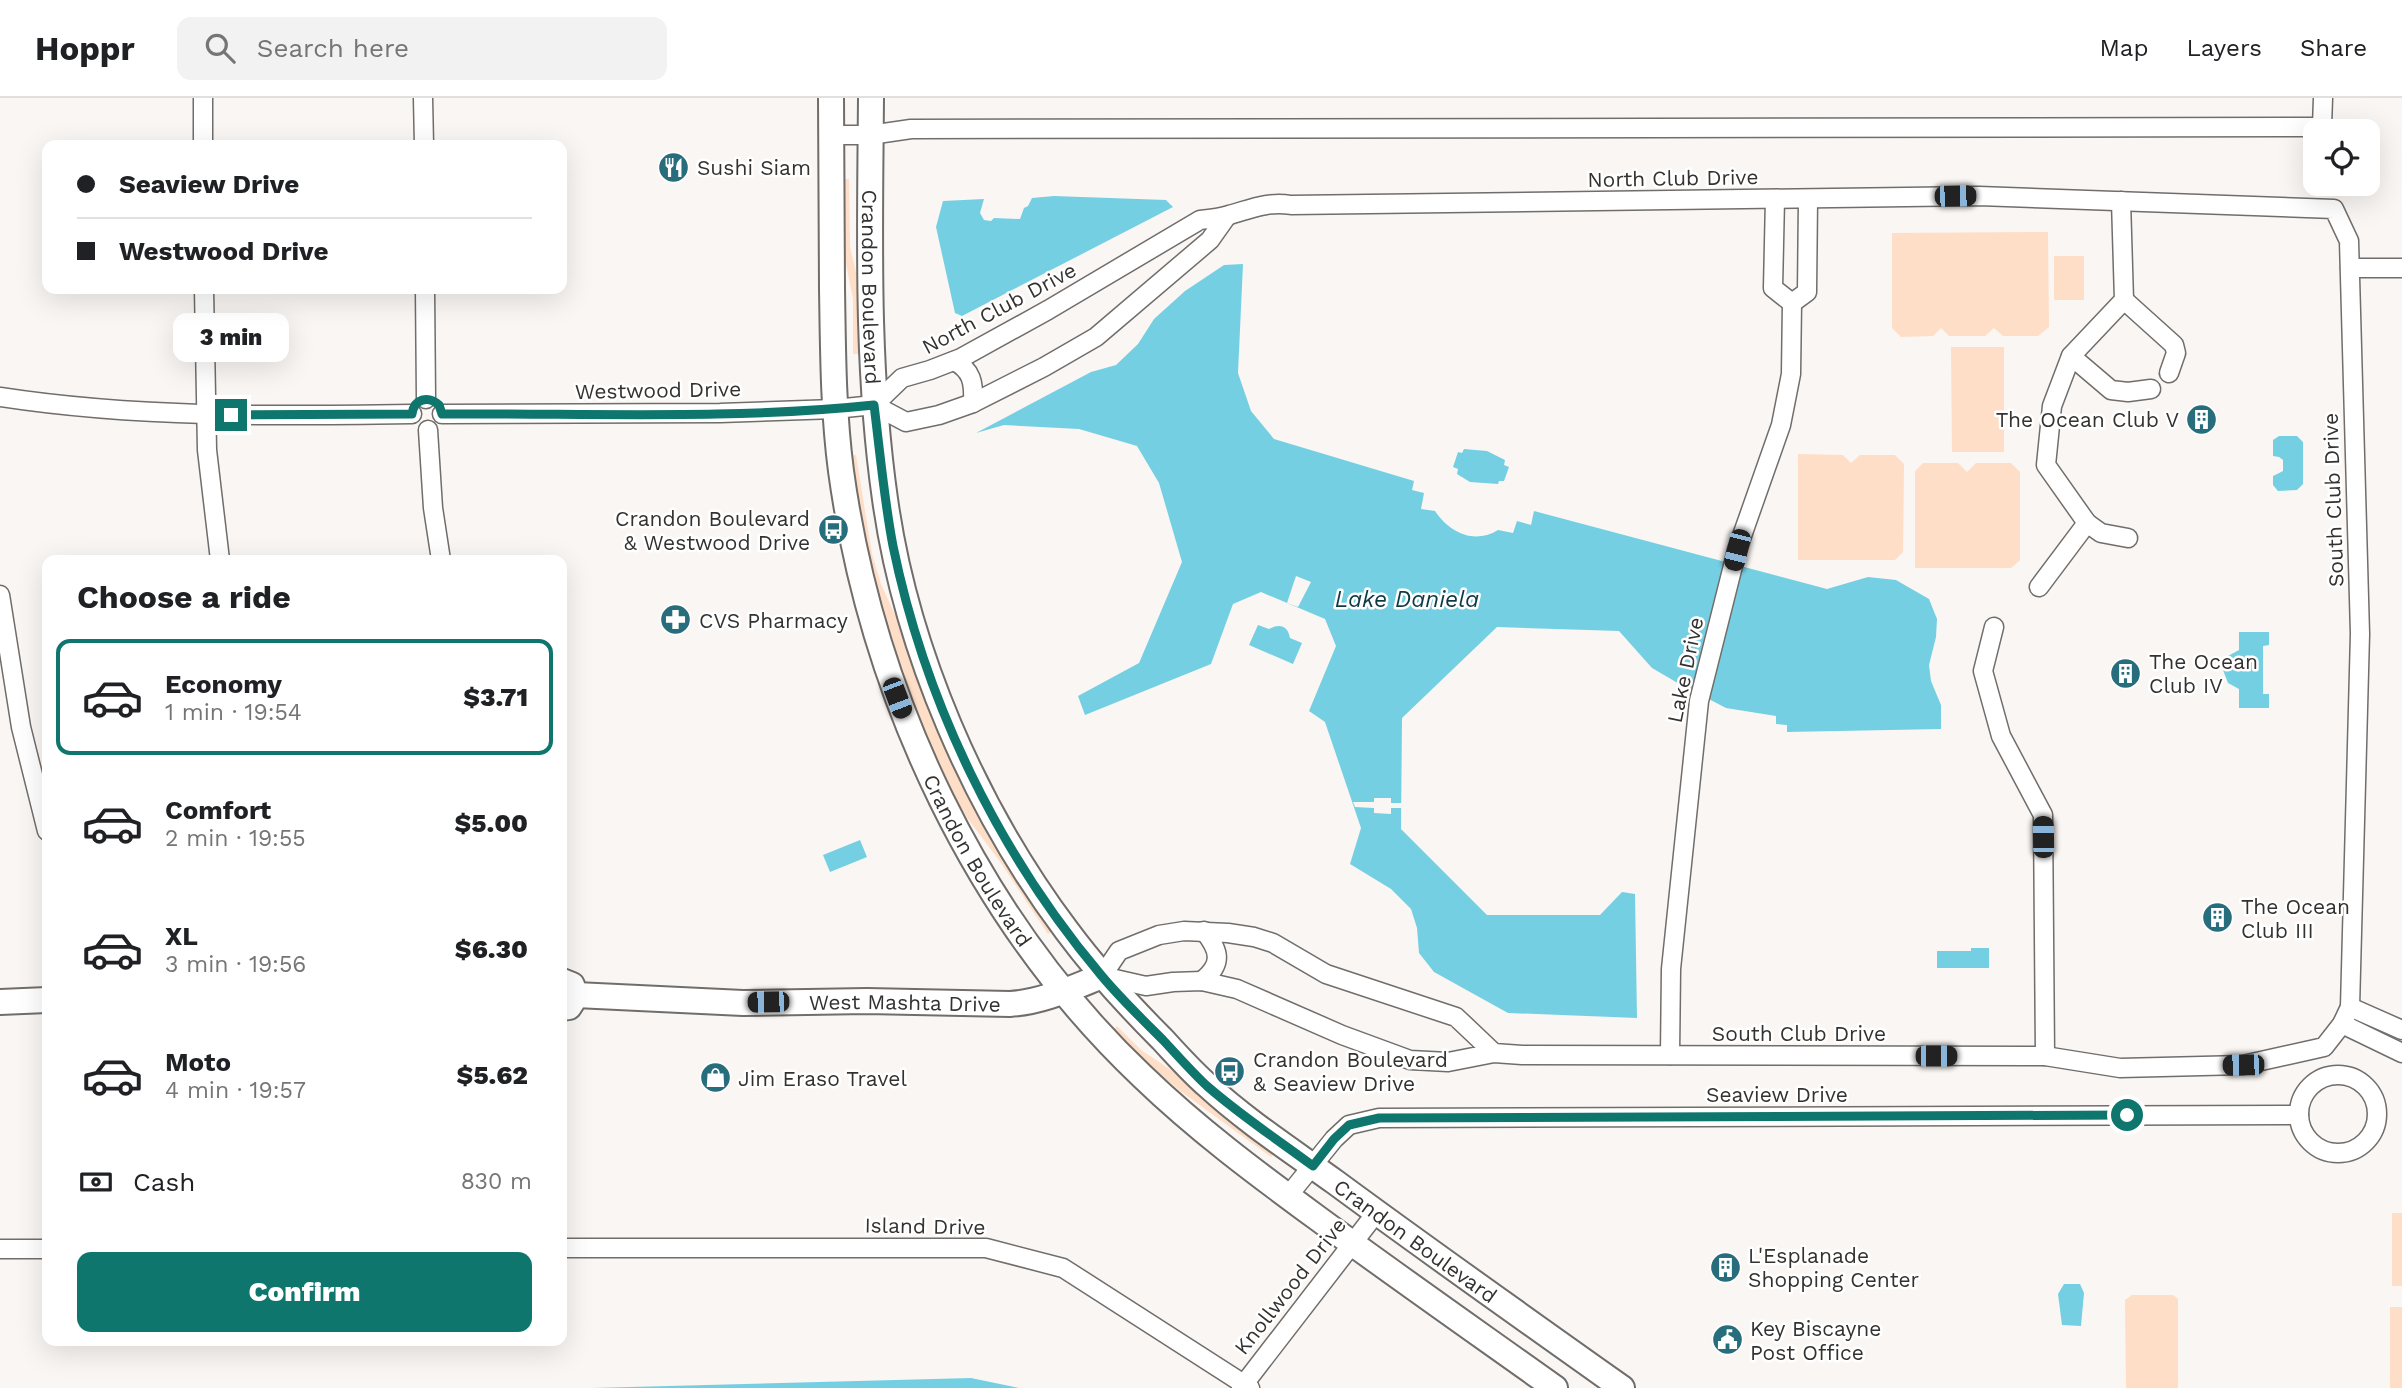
<!DOCTYPE html>
<html lang="en">
<head>
<meta charset="utf-8">
<style>
  body { margin:0; font-family:"Work Sans",sans-serif; background:#f2f2f2; color:#202124; height:100vh; display:flex; flex-direction:column; font-size:26px; white-space:nowrap }
  * { box-sizing:border-box; margin:0 }
  p { font-size:23px; color:#757577 }
  .icon { flex:none; width:38px; height:38px; fill:none; stroke:currentColor; stroke-width:2; stroke-linecap:round; stroke-linejoin:round }
  .map { position:relative; flex:1; overflow:hidden }
  .drawer { position:absolute; left:42px; top:457px; width:525px; height:791px; display:flex; flex-direction:column; background:#fff; border-radius:14px; box-shadow:0 7px 28px #0002 }
  .drawer>* { flex:none }
  .banner { position:absolute; left:42px; top:42px; width:525px; height:154px; border-radius:14px; box-shadow:0 7px 28px #0002; display:grid; align-content:center; height:154px; padding:0 35px; background:#fff }
  .buttons { position:absolute; left:2303px; top:21px; display:grid; gap:14px }
  .buttons a { display:grid; place-items:center; width:77px; height:77px; border-radius:14px; background:#fff; box-shadow:0 7px 28px #0002; font-size:35px }
  .end { position:absolute; width:32px; height:32px; margin:-16px; border:9px solid #0f766e; background:#fff; box-shadow:0 0 0 4px #fff }
  .from { border-radius:50% }
  .bubble { position:absolute; height:49px; border-radius:14px; background:#fff; box-shadow:0 7px 28px #0002; font-size:23px; font-weight:800; line-height:49px; text-align:center }
  .car { position:absolute; width:21px; height:42px; margin:-21px -10px; border-radius:9px; box-shadow:0 0 5px 2px #0007; background:linear-gradient(#222 24%,#8ab4d8 0 40%,#222 0 76%,#8ab4d8 0 86%,#222 0) }
  .banner b { display:flex; align-items:center; gap:24px; height:66px; font-size:26px }
  .banner b+b { border-top:2px solid #e0e0e0 }
  .banner i { width:18px; height:18px; background:#202124 }
  ul { padding:0; list-style:none }
  li { display:flex; align-items:center; gap:21px; height:116px; margin:0 14px 10px; padding:0 21px; border:4px solid transparent; border-radius:14px }
  li div { flex:1 }
  li b { display:block; font-size:26px }
  li em { font-style:normal; font-weight:800 }
  li.current { border-color:#0f766e }
  li>.icon { width:63px; height:63px; stroke-width:1.5 }
  h2 { padding:0 35px; font-size:32px; line-height:84px }
  .pay { display:flex; align-items:center; gap:18px; height:77px; padding:0 35px; font-size:26px }
  .pay p { margin-inline-start:auto }
  .cta { display:flex; gap:14px; margin-top:auto; padding:14px 35px }
  .cta a { flex:1; height:80px; border-radius:14px; background:#0f766e; color:#fff; font-size:28px; font-weight:800; line-height:80px; text-align:center }
  header { display:flex; align-items:center; gap:42px; box-sizing:border-box; height:98px; padding:0 35px; background:#fff; border-bottom:2px solid #e0e0e0 }
  header strong { font-size:33px }
  nav { display:flex; gap:38px; margin-inline-start:auto; font-size:24px }
  .search { width:490px; height:63px; background:#f2f2f2; display:flex; align-items:center; gap:18px; box-sizing:border-box; padding:0 24px; border-radius:14px; color:#757577; font-size:26px }
  .map>svg:first-child { display:block }
  .green { fill:#fedec6 }
  .water { fill:#75cfe3 }
  .pier { fill:#faf6f3 }
  .lines { fill:none; stroke-linecap:round; stroke-linejoin:round }
  .street-casing { stroke:#706d6a; stroke-width:21 }
  .secondary-casing { stroke:#706d6a; stroke-width:28 }
  .street { stroke:#fff; stroke-width:18 }
  .secondary { stroke:#fff; stroke-width:24 }
  .route { stroke:#0f766e; stroke-width:9 }
  .labels { text-anchor:middle; dominant-baseline:central; stroke-width:5; stroke-linejoin:round; paint-order:stroke }
  .poi-label { font-size:21px; fill:#333231; stroke:#fff; text-anchor:start }
  .street-label { font-size:21px; fill:#333231; stroke:#fff }
  .water-label { font-size:23px; font-style:italic; fill:#0f3a43; stroke:#fff }
</style>
</head>
<body>
<header>
<strong>Hoppr</strong>
<div class="search"><svg class="icon" aria-label="search" viewBox="0 0 24 24"><circle cx="10" cy="10" r="6"/><path d="M15 15l6 6"/></svg>Search here</div>
<nav><a>Map</a><a>Layers</a><a>Share</a></nav>
</header>
<div class="map">
<svg width="2402" height="1290" viewBox="0 0 2402 1290">
  <rect width="100%" height="100%" fill="#faf6f3"/>
  <g class="green">
    <path d="M 843,81 L 849,81 L 850,149 L 861,195 L 860,256 L 853,256 L 853,201 L 844,156 Z"/>
    <path d="M 2048,134 L 2049,229 L 2038,238 L 2003,238 L 1994,230 L 1985,238 L 1949,238 L 1941,230 L 1933,238 L 1901,239 L 1892,230 L 1892,135 Z"/>
    <rect x="2054" y="158" width="30" height="44"/>
    <path d="M 1951,249 L 2004,249 L 2004,354 L 1952,354 Z"/>
    <path d="M 1798,356 L 1843,357 L 1851,365 L 1860,357 L 1895,357 L 1904,366 L 1903,454 L 1895,462 L 1798,462 Z"/>
    <path d="M 856,357 L 872,456 L 881,486 L 896,519 L 911,563 L 953,666 L 981,719 L 1052,833 L 1048,836 L 1001,765 L 968,721 L 945,684 L 920,627 L 891,548 L 867,460 L 851,358 Z"/>
    <path d="M 1923,365 L 1958,365 L 1967,374 L 1976,365 L 2011,365 L 2020,374 L 2020,462 L 2011,470 L 1915,470 L 1915,373 Z"/>
    <path d="M 1117,928 L 1141,952 L 1189,984 L 1275,1055 L 1271,1059 L 1179,992 L 1146,964 L 1114,931 Z"/>
    <rect x="2392" y="1115" width="10" height="73"/>
    <path d="M 2132,1197 L 2173,1197 L 2178,1201 L 2178,1290 L 2126,1290 L 2125,1202 Z"/>
    <rect x="2390" y="1209" width="12" height="81"/>
  </g>
  <g class="water">
    <path d="M 1054,98 L 1166,102 L 1173,109 L 962,218 L 955,215 L 936,129 L 943,103 L 984,101 L 980,115 L 984,122 L 991,123 L 994,120 L 1020,121 L 1024,110 L 1028,108 L 1032,100 Z"/>
    <path d="M 1243,166 L 1238,275 L 1251,313 L 1274,341 L 1414,383 L 1412,392 L 1424,395 L 1421,411 L 1435,413 C 1449,434 1474,447 1498,432 L 1513,435 L 1517,423 L 1531,427 L 1534,413 L 1827,491 L 1868,479 L 1896,482 L 1929,501 L 1937,521 L 1936,539 L 1929,567 L 1931,583 L 1941,607 L 1941,631 L 1787,634 L 1787,627 L 1776,626 L 1776,618 L 1726,610 L 1676,584 L 1652,570 L 1619,533 L 1497,529 L 1402,620 L 1401,731 L 1487,817 L 1600,817 L 1622,794 L 1635,796 L 1637,920 L 1508,915 L 1434,874 L 1419,855 L 1417,830 L 1411,811 L 1391,791 L 1350,766 L 1361,730 L 1325,624 L 1309,613 L 1336,548 L 1325,521 L 1261,494 L 1233,506 L 1211,566 L 1085,617 L 1078,598 L 1139,565 L 1182,464 L 1159,385 L 1137,348 L 1079,331 L 1004,327 L 976,335 L 1091,274 L 1116,267 L 1138,246 L 1154,221 L 1185,193 L 1224,167 Z"/>
    <path d="M 2279,338 L 2297,338 L 2303,344 L 2303,386 L 2297,392 L 2278,393 L 2273,387 L 2273,378 L 2283,373 L 2283,362 L 2279,359 L 2273,358 L 2273,342 Z"/>
    <path d="M 1464,351 L 1487,353 L 1505,362 L 1504,367 L 1509,369 L 1504,383 L 1499,383 L 1498,386 L 1470,384 L 1457,376 L 1458,371 L 1453,369 L 1458,354 L 1462,355 Z"/>
    <path d="M 1258,527 L 1269,531 C 1280,525 1288,528 1290,540 L 1302,545 L 1293,566 L 1249,547 Z"/>
    <path d="M 2239,534 L 2269,534 L 2269,547 L 2263,548 L 2263,596 L 2269,596 L 2269,610 L 2239,610 L 2239,591 L 2228,585 L 2223,572 L 2228,558 L 2239,552 Z"/>
    <path d="M 860,742 L 867,759 L 830,774 L 823,757 Z"/>
    <path d="M 1971,850 L 1989,850 L 1989,870 L 1937,870 L 1937,853 L 1971,853 Z"/>
    <path d="M 2064,1186 L 2080,1186 L 2084,1195 L 2081,1228 L 2062,1227 L 2058,1196 Z"/>
    <path d="M 971,1280 L 1019,1290 L 592,1290 Z"/>
  </g>
  <g class="pier">
    <path d="M 1296,478 L 1311,484 L 1298,509 L 1287,505 Z"/>
    <path d="M 1374,700 L 1391,700 L 1391,705 L 1402,705 L 1402,710 L 1391,710 L 1391,716 L 1374,715 L 1374,710 L 1355,709 L 1353,704 L 1374,704 Z"/>
  </g>
  <g class="lines">
    <defs>
      <g id="street">
        <path d="M 203,0 L 203,47"/>
        <path d="M 423,0 L 424,47"/>
        <path d="M 831,37 L 870,37 L 911,31 L 2322,29 L 2323,0"/>
        <path d="M 1775,101 L 1773,190 L 1792,205"/>
        <path d="M 2350,170 L 2402,170"/>
        <path d="M 204,191 L 207,352 L 220,462"/>
        <path d="M 425,191 L 426,301"/>
        <path d="M 2124,202 L 2174,247 L 2176,255 L 2169,275"/>
        <path d="M 1792,205 L 1807,194 L 1808,101"/>
        <path d="M 2071,258 L 2111,292 L 2128,294 L 2151,291"/>
        <path d="M 954,263 C 972,272 974,285 973,305"/>
        <path d="M 0,299 C 136,320 274,318 412,316"/>
        <path d="M 874,307 L 902,280 L 930,272 L 961,260 L 1048,212 L 1200,122 C 1210,121 1220,120 1229,117 C 1251,111 1268,103 1291,107 L 1979,98 L 2334,111 L 2349,143 L 2360,536 L 2350,909 L 2342,926 L 2324,949 L 2243,967 L 2120,970 L 2045,958 L 1522,957 L 1494,955 L 1448,964 L 1410,962 L 1342,937 L 1237,891 L 1202,883 L 1173,884 L 1146,888 L 1102,878 L 1119,853 L 1159,837 L 1184,833 L 1228,835 L 1254,839 L 1273,845 L 1326,876 L 1456,919 L 1494,955"/>
        <path d="M 874,307 L 906,324 L 939,317 L 973,305 L 1044,269 L 1096,239 L 1210,142 L 1227,118"/>
        <path d="M 442,316 L 720,315 L 835,311 L 874,307"/>
        <path d="M 428,332 L 433,410 L 441,462"/>
        <path d="M 2087,425 L 2101,435 L 2128,440"/>
        <path d="M 2039,489 L 2087,425 L 2046,367 L 2052,308 L 2071,258 L 2124,202 L 2121,103"/>
        <path d="M 0,497 L 21,629 L 47,733"/>
        <path d="M 1994,529 L 1983,573 L 2001,638 L 2043,717 L 2045,958"/>
        <path d="M 1202,883 C 1223,866 1220,853 1204,833"/>
        <path d="M 2350,909 L 2402,932"/>
        <path d="M 2342,926 L 2402,955"/>
        <path d="M 1670,957 L 1671,871 L 1699,603 L 1737,452 L 1781,327 L 1791,276 L 1792,205"/>
        <circle cx="2338" cy="1016" r="39"/>
        <path d="M 1288,1098 L 1334,1041 L 1349,1027 L 1379,1020 L 2299,1017"/>
        <path d="M 562,1150 L 986,1150 L 1063,1170 L 1250,1290"/>
        <path d="M 0,1151 L 47,1151"/>
        <path d="M 1241,1290 L 1376,1115"/>
      </g>
      <g id="secondary">
        <path id="s1" d="M 831,0 C 831,64 832,127 832,190 C 833,251 833,312 841,373 C 872,598 977,822 1143,979 C 1197,1031 1256,1075 1316,1119 C 1395,1177 1475,1233 1555,1290"/>
        <path id="s2" d="M 871,0 C 870,133 866,269 885,401 C 906,552 975,711 1067,833 C 1096,872 1128,907 1162,941 C 1177,957 1191,973 1207,987 C 1246,1023 1292,1053 1335,1084 C 1430,1154 1526,1222 1622,1290"/>
        <path d="M 562,883 L 572,887 L 576,898 L 569,909 L 562,910"/>
        <path id="s3" d="M 576,897 L 743,905 L 867,903 L 1010,906 C 1042,904 1072,890 1102,878"/>
        <path d="M 0,904 L 47,902"/>
      </g>
    </defs>
    <use href="#street" class="street-casing"/>
    <use href="#secondary" class="secondary-casing"/>
    <use href="#street" class="street"/>
    <use href="#secondary" class="secondary"/>
  </g>
  <g class="lines">
    <path class="route" d="M 231,317 L 412,316 C 414,301 428,297 439,307 L 442,316 C 586,315 731,322 874,307 C 880,354 884,401 893,448 C 925,604 999,756 1101,877 C 1120,900 1142,921 1163,942 C 1178,958 1192,974 1207,988 C 1240,1017 1278,1042 1313,1068 L 1334,1041 L 1349,1027 L 1379,1020 L 2127,1017"/>
  </g>
  <defs>
    <symbol id="restaurant-disc" viewBox="-11 -11 22 22"><circle r="9.5" fill="#276d7c" stroke="#fff"/><path d="M-5-6h1v4h1v-4h1v4h1v-4h1v5L-1.5 .5V6h-2V.5L-5-1ZM5-6V6H3V1.5H1.5Q1.5-4 5-6Z" fill="#fff"/></symbol>
    <symbol id="building-disc" viewBox="-11 -11 22 22"><circle r="9.5" fill="#276d7c" stroke="#fff"/><path d="M-4-6H4V6H1V3H-1V6H-4ZM-2.5-4.3h1.7v1.8h-1.7ZM.8-4.3h1.7v1.8H.8ZM-2.5-1h1.7V.8h-1.7ZM.8-1h1.7V.8H.8Z" fill="#fff"/></symbol>
    <symbol id="bus-disc" viewBox="-11 -11 22 22"><circle r="9.5" fill="#276d7c" stroke="#fff"/><path d="M-5-6H5V4H4V6H2V4H-2V6H-4V4H-5ZM-3.5-4V0h7V-4ZM-3.5 1.2v1.5H-2V1.2ZM2 1.2v1.5H3.5V1.2Z" fill="#fff"/></symbol>
    <symbol id="pharmacy-disc" viewBox="-11 -11 22 22"><circle r="9.5" fill="#276d7c" stroke="#fff"/><path d="M-2-6h4v4h4v4h-4v4h-4v-4h-4v-4h4Z" fill="#fff"/></symbol>
    <symbol id="shop-disc" viewBox="-11 -11 22 22"><circle r="9.5" fill="#276d7c" stroke="#fff"/><path d="M-5-2.5h2.3a2.7 3.5 0 0 1 5.4 0H5L5.5 6h-11ZM-1.5-2.5h3a1.5 2.3 0 0 0-3 0Z" fill="#fff"/></symbol>
    <symbol id="civic-disc" viewBox="-11 -11 22 22"><circle r="9.5" fill="#276d7c" stroke="#fff"/><path d="M-.6-6.5H3V-4.5H.6V-3L4-1V1h2V6H-6V1h2V-1L-.6-3ZM-1.2 2.5V6h2.4V2.5Z" fill="#fff"/></symbol>
  </defs>
  <g fill-rule="evenodd">
    <use href="#restaurant-disc" x="656" y="52" width="35" height="35"/>
    <use href="#building-disc" x="2184" y="304" width="35" height="35"/>
    <use href="#bus-disc" x="816" y="414" width="35" height="35"/>
    <use href="#pharmacy-disc" x="658" y="504" width="35" height="35"/>
    <use href="#building-disc" x="2108" y="558" width="35" height="35"/>
    <use href="#building-disc" x="2200" y="802" width="35" height="35"/>
    <use href="#bus-disc" x="1212" y="956" width="35" height="35"/>
    <use href="#shop-disc" x="698" y="962" width="35" height="35"/>
    <use href="#building-disc" x="1708" y="1152" width="35" height="35"/>
    <use href="#civic-disc" x="1710" y="1224" width="35" height="35"/>
  </g>
  <g class="labels">
    <g class="poi-label">
      <text x="697" y="69">Sushi Siam</text>
      <text x="2179" y="321" text-anchor="end">The Ocean Club V</text>
      <text x="810" y="420" text-anchor="end">Crandon Boulevard<tspan x="810" dy="24">&amp; Westwood Drive</tspan></text>
      <text x="699" y="522">CVS Pharmacy</text>
      <text x="2149" y="563">The Ocean<tspan x="2149" dy="24">Club IV</tspan></text>
      <text x="2241" y="808">The Ocean<tspan x="2241" dy="24">Club III</tspan></text>
      <text x="1253" y="961">Crandon Boulevard<tspan x="1253" dy="24">&amp; Seaview Drive</tspan></text>
      <text x="738" y="980">Jim Eraso Travel</text>
      <text x="1748" y="1157">L'Esplanade<tspan x="1748" dy="24">Shopping Center</tspan></text>
      <text x="1750" y="1230">Key Biscayne<tspan x="1750" dy="24">Post Office</tspan></text>
    </g>
    <g class="street-label">
      <text transform="translate(1673 80) rotate(-1)">North Club Drive</text>
      <text stroke="none"><textPath href="#s2" startOffset="189">Crandon Boulevard</textPath></text>
      <text transform="translate(999 210) rotate(-28)">North Club Drive</text>
      <text transform="translate(658 292) rotate(-1)">Westwood Drive</text>
      <text transform="translate(2333 402) rotate(-92)">South Club Drive</text>
      <text transform="translate(1685 572) rotate(-78)">Lake Drive</text>
      <text stroke="none"><textPath href="#s1" startOffset="789">Crandon Boulevard</textPath></text>
      <text stroke="none"><textPath href="#s3" startOffset="329">West Mashta Drive</textPath></text>
      <text x="1799" y="935">South Club Drive</text>
      <text x="1777" y="996">Seaview Drive</text>
      <text transform="translate(925 1128) rotate(1)">Island Drive</text>
      <text stroke="none"><textPath href="#s2" startOffset="1344">Crandon Boulevard</textPath></text>
      <text transform="translate(1290 1188) rotate(-52)">Knollwood Drive</text>
    </g>
    <g class="water-label">
      <text x="1407" y="501">Lake Daniela</text>
    </g>
  </g>
</svg>
<div class="buttons">
<a><svg class="icon" aria-label="locate" viewBox="0 0 24 24"><circle cx="12" cy="12" r="6"/><path d="M12 2v4M12 18v4M2 12h4M18 12h4"/></svg></a>
</div>
<i class="end from" style="left:2127px;top:1017px"></i>
<i class="end" style="left:231px;top:317px"></i>
<div class="bubble" style="left:173px;top:215px;width:116px">3 min</div>
<i class="car" style="left:1955px;top:98px;rotate:89deg"></i>
<i class="car" style="left:1737px;top:452px;rotate:194deg"></i>
<i class="car" style="left:897px;top:600px;rotate:159deg"></i>
<i class="car" style="left:2043px;top:739px;rotate:359deg"></i>
<i class="car" style="left:768px;top:904px;rotate:269deg"></i>
<i class="car" style="left:1936px;top:958px;rotate:90deg"></i>
<i class="car" style="left:2243px;top:967px;rotate:269deg"></i>
<div class="banner">
<b><i class="from"></i>Seaview Drive</b>
<b><i></i>Westwood Drive</b>
</div>
<section class="drawer">
<h2>Choose a ride</h2>
<ul>
<li class="current"><svg class="icon" aria-label="car" viewBox="0 0 24 24"><path d="M5 17H2v-5l4-1 3-4h7l3 4 3 1v5h-3M9 17h6M6 11h13"/><circle cx="7" cy="17" r="2"/><circle cx="17" cy="17" r="2"/></svg><div><b>Economy</b><p>1 min · 19:54</p></div><em>$3.71</em></li>
<li><svg class="icon" aria-label="car" viewBox="0 0 24 24"><path d="M5 17H2v-5l4-1 3-4h7l3 4 3 1v5h-3M9 17h6M6 11h13"/><circle cx="7" cy="17" r="2"/><circle cx="17" cy="17" r="2"/></svg><div><b>Comfort</b><p>2 min · 19:55</p></div><em>$5.00</em></li>
<li><svg class="icon" aria-label="car" viewBox="0 0 24 24"><path d="M5 17H2v-5l4-1 3-4h7l3 4 3 1v5h-3M9 17h6M6 11h13"/><circle cx="7" cy="17" r="2"/><circle cx="17" cy="17" r="2"/></svg><div><b>XL</b><p>3 min · 19:56</p></div><em>$6.30</em></li>
<li><svg class="icon" aria-label="car" viewBox="0 0 24 24"><path d="M5 17H2v-5l4-1 3-4h7l3 4 3 1v5h-3M9 17h6M6 11h13"/><circle cx="7" cy="17" r="2"/><circle cx="17" cy="17" r="2"/></svg><div><b>Moto</b><p>4 min · 19:57</p></div><em>$5.62</em></li>
</ul>
<div class="pay"><svg class="icon" aria-label="cash" viewBox="0 0 24 24"><path d="M3 7h18v10H3z"/><circle cx="12" cy="12" r="2"/></svg>Cash<p>830 m</p></div>
<div class="cta"><a>Confirm</a></div>
</section>
</div>
</body>
</html>
